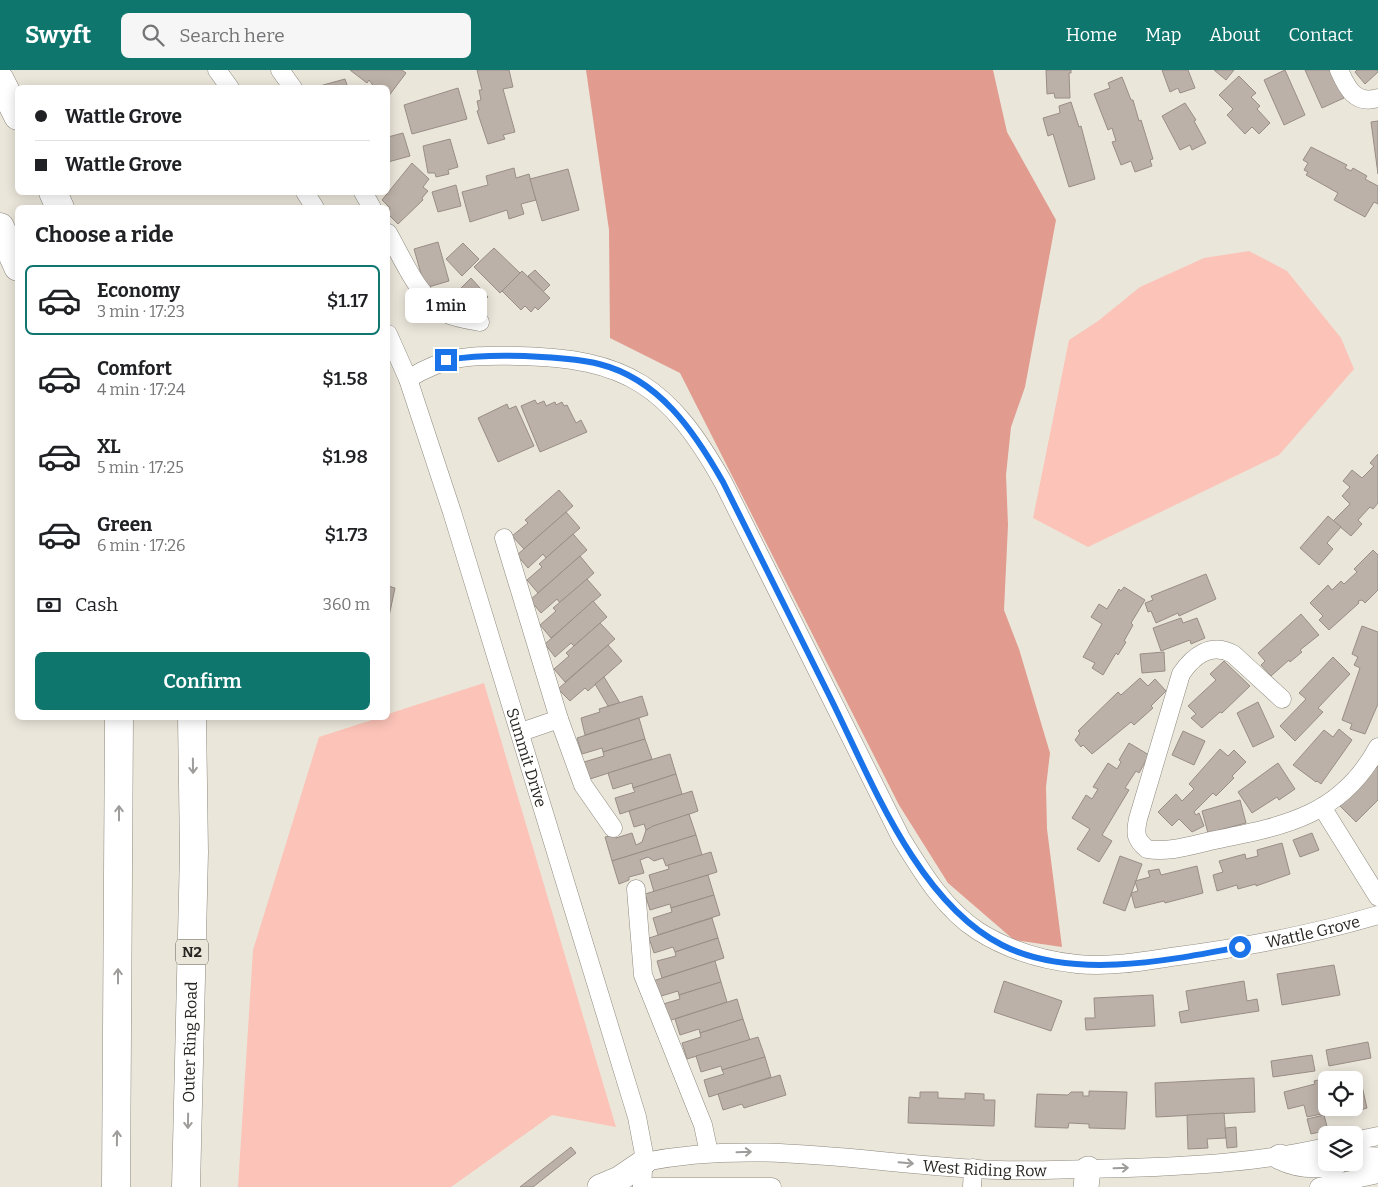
<!DOCTYPE html>
<html lang="en">
<head>
<meta charset="utf-8">
<style>
  body { margin:0; font-family:Bitter,serif; background:#f6f6f6; color:#202124; height:100vh; display:flex; flex-direction:column; font-size:19px; white-space:nowrap }
  * { box-sizing:border-box; margin:0 }
  p { font-size:16px; color:#757577 }
  .icon { flex:none; width:28px; height:28px; fill:none; stroke:currentColor; stroke-width:2; stroke-linecap:round; stroke-linejoin:round }
  .map { position:relative; flex:1; overflow:hidden }
  .details { position:absolute; left:15px; top:135px; width:375px; height:515px; display:flex; flex-direction:column; background:#fff; border-radius:8px; box-shadow:0 2px 12px #0003 }
  .details>* { flex:none }
  .banner { position:absolute; left:15px; top:15px; width:375px; height:110px; border-radius:8px; box-shadow:0 2px 12px #0003; display:grid; align-content:center; height:110px; padding:0 20px; background:#fff }
  .controls { position:absolute; left:1318px; top:1001px; display:grid; gap:10px }
  .controls a { display:grid; place-items:center; width:45px; height:45px; border-radius:8px; background:#fff; box-shadow:0 2px 12px #0003; font-size:25px }
  .end { position:absolute; width:22px; height:22px; margin:-11px; border:6px solid #1a73e8; background:#fff; box-shadow:0 0 0 2px #fff }
  .from { border-radius:50% }
  .bubble { position:absolute; height:35px; border-radius:8px; background:#fff; box-shadow:0 2px 12px #0003; font-size:16px; font-weight:600; line-height:35px; text-align:center }
  .banner b { display:flex; align-items:center; gap:18px; height:48px; font-size:19px }
  .banner b+b { border-top:1px solid #e0e0e0 }
  .banner i { width:12px; height:12px; background:#202124 }
  ul { padding:0; list-style:none }
  li { display:flex; align-items:center; gap:15px; height:70px; margin:0 10px 8px; padding:0 10px; border:2px solid transparent; border-radius:8px }
  li div { flex:1 }
  li b { display:block; font-size:19px }
  li em { font-style:normal; font-weight:600 }
  li.active { border-color:#0f766e }
  li>.icon { width:45px; height:45px; stroke-width:1.5 }
  h2 { padding:0 20px; font-size:22px; line-height:60px }
  .pay { display:flex; align-items:center; gap:12px; height:55px; padding:0 20px; font-size:19px }
  .pay p { margin-inline-start:auto }
  .action { display:flex; gap:10px; margin-top:auto; padding:10px 20px }
  .action a { flex:1; height:58px; border-radius:8px; background:#0f766e; color:#fff; font-size:20px; font-weight:600; line-height:58px; text-align:center }
  header { display:flex; align-items:center; gap:30px; box-sizing:border-box; height:70px; padding:0 25px; background:#0f766e; color:#fff }
  header strong { font-size:24px }
  nav { display:flex; gap:28px; margin-inline-start:auto; font-size:18px }
  .search { width:350px; height:45px; background:#f6f6f6; display:flex; align-items:center; gap:12px; box-sizing:border-box; padding:0 18px; border-radius:8px; color:#757577; font-size:19px }
  .map>svg:first-child { display:block }
  .green { fill:#fcc3b8 }
  .forest { fill:#e19b8f }
  .building { fill:#bcb1a8; stroke:#998e86 }
  .lines { fill:none; stroke-linecap:round; stroke-linejoin:round }
  .minor-casing { stroke:#8d897e; stroke-width:19 }
  .secondary-casing { stroke:#8d897e; stroke-width:26 }
  .motorway-casing { stroke:#8d897e; stroke-width:29 }
  .minor { stroke:#fff; stroke-width:18 }
  .secondary { stroke:#fff; stroke-width:25 }
  .motorway { stroke:#fff; stroke-width:28 }
  .oneway { stroke:#9e9d9b }
  .route { stroke:#1a73e8; stroke-width:6 }
  .labels { text-anchor:middle; dominant-baseline:central; stroke-width:4; stroke-linejoin:round; paint-order:stroke }
  .shield { fill:#ebe6da; stroke:#625f58; stroke-width:1 }
  .shield-label { font-size:15px; font-weight:bold; fill:#272521 }
  .street-label { font-size:16px; fill:#272521; stroke:#ebe6da }
</style>
</head>
<body>
<header>
<strong>Swyft</strong>
<div class="search"><svg class="icon" aria-label="search" viewBox="0 0 24 24"><circle cx="10" cy="10" r="6"/><path d="M15 15l6 6"/></svg>Search here</div>
<nav><a>Home</a><a>Map</a><a>About</a><a>Contact</a></nav>
</header>
<div class="map">
<svg width="1378" height="1117" viewBox="0 0 1378 1117">
  <rect width="100%" height="100%" fill="#ebe6da"/>
  <g class="green">
    <path d="M 1249,181 L 1287,201 L 1341,268 L 1354,299 L 1279,385 L 1088,477 L 1033,448 L 1069,270 L 1098,251 L 1140,217 L 1204,188 Z"/>
    <path d="M 484,613 L 616,1057 L 552,1045 L 451,1117 L 238,1117 L 253,880 L 319,667 L 378,648 L 388,648 L 388,644 Z"/>
  </g>
  <path class="forest" d="M 586,0 L 993,0 L 1007,62 L 1056,150 L 1025,317 L 1011,357 L 1006,405 L 1008,455 L 1004,540 L 1019,579 L 1050,683 L 1046,717 L 1047,759 L 1062,877 L 1014,870 L 948,813 L 899,735 L 680,303 L 610,268 L 609,160 Z"/>
  <g class="building">
    <path d="M 350,0 L 402,0 L 406,3 L 388,27 L 388,18 L 375,18 L 369,10 L 367,13 Z"/>
    <path d="M 477,0 L 509,0 L 513,17 L 503,19 L 515,62 L 503,65 L 505,69 L 488,74 L 477,41 L 479,40 L 477,31 L 481,30 L 479,20 L 482,20 Z"/>
    <path d="M 1046,0 L 1071,0 L 1071,3 L 1069,3 L 1070,28 L 1055,28 L 1054,23 L 1047,24 Z"/>
    <path d="M 1162,0 L 1188,0 L 1195,18 L 1180,23 L 1178,18 L 1170,22 Z"/>
    <path d="M 1214,0 L 1234,0 L 1226,10 Z"/>
    <path d="M 1285,0 L 1305,45 L 1284,55 L 1264,10 Z"/>
    <path d="M 1305,0 L 1331,0 L 1344,28 L 1322,38 Z"/>
    <path d="M 1357,0 L 1378,0 L 1378,2 L 1365,14 L 1355,2 Z"/>
    <path d="M 1239,6 L 1256,23 L 1251,27 L 1260,36 L 1257,39 L 1270,53 L 1259,64 L 1252,57 L 1245,64 L 1227,45 L 1233,39 L 1219,25 Z"/>
    <path d="M 1122,7 L 1131,30 L 1133,30 L 1139,51 L 1141,50 L 1153,89 L 1150,90 L 1152,96 L 1135,102 L 1131,91 L 1121,95 L 1112,72 L 1116,71 L 1112,58 L 1108,60 L 1094,24 L 1110,18 L 1108,13 Z"/>
    <path d="M 345,9 L 348,18 L 316,18 L 316,17 Z"/>
    <path d="M 458,18 L 467,49 L 412,64 L 404,35 Z"/>
    <path d="M 1071,32 L 1079,57 L 1081,56 L 1095,109 L 1069,117 L 1053,64 L 1048,66 L 1043,48 L 1060,43 L 1059,36 Z"/>
    <path d="M 1185,33 L 1196,50 L 1194,51 L 1206,73 L 1192,80 L 1190,75 L 1180,80 L 1162,46 Z"/>
    <path d="M 1378,51 L 1378,104 L 1371,52 Z"/>
    <path d="M 403,63 L 410,86 L 388,92 L 388,67 Z"/>
    <path d="M 450,69 L 458,97 L 448,100 L 449,104 L 436,107 L 435,103 L 428,103 L 423,76 Z"/>
    <path d="M 1311,77 L 1347,95 L 1345,98 L 1351,101 L 1353,98 L 1367,106 L 1365,109 L 1378,116 L 1378,134 L 1374,132 L 1365,147 L 1334,130 L 1338,123 L 1306,105 L 1308,102 L 1304,100 L 1308,93 L 1303,90 Z"/>
    <path d="M 412,93 L 429,109 L 423,117 L 428,121 L 422,128 L 423,130 L 398,154 L 388,144 L 390,138 L 382,130 Z"/>
    <path d="M 514,98 L 516,108 L 529,104 L 536,130 L 521,134 L 524,144 L 509,149 L 507,140 L 470,152 L 462,122 L 488,115 L 486,106 Z"/>
    <path d="M 568,99 L 579,140 L 542,151 L 530,109 Z"/>
    <path d="M 456,115 L 461,136 L 438,142 L 432,122 Z"/>
    <path d="M 438,172 L 449,211 L 425,218 L 414,179 Z"/>
    <path d="M 463,173 L 479,189 L 462,206 L 446,189 Z"/>
    <path d="M 494,178 L 520,203 L 500,223 L 474,197 Z"/>
    <path d="M 535,200 L 550,215 L 543,222 L 528,206 Z"/>
    <path d="M 522,201 L 550,228 L 538,240 L 535,237 L 531,242 L 525,236 L 521,240 L 502,221 Z"/>
    <path d="M 471,208 L 488,227 L 473,241 L 467,235 L 462,240 L 450,229 Z"/>
    <path d="M 535,330 L 537,334 L 544,331 L 546,336 L 555,332 L 556,335 L 562,332 L 564,336 L 567,335 L 576,353 L 581,350 L 587,362 L 540,382 L 521,336 Z"/>
    <path d="M 507,334 L 509,339 L 516,336 L 534,376 L 498,392 L 478,348 Z"/>
    <path d="M 1378,384 L 1378,433 L 1373,439 L 1370,437 L 1358,450 L 1362,454 L 1351,466 L 1333,451 L 1350,434 L 1342,426 L 1350,417 L 1343,411 L 1352,400 L 1362,408 L 1374,396 L 1370,393 Z"/>
    <path d="M 559,420 L 573,436 L 524,479 L 512,466 L 528,453 L 525,450 Z"/>
    <path d="M 566,442 L 580,458 L 546,488 L 543,484 L 528,498 L 517,485 Z"/>
    <path d="M 1328,446 L 1341,457 L 1327,473 L 1333,479 L 1319,495 L 1300,478 Z"/>
    <path d="M 573,464 L 587,480 L 538,523 L 527,510 L 542,497 L 539,494 Z"/>
    <path d="M 1373,480 L 1378,485 L 1378,520 L 1365,533 L 1362,530 L 1358,531 L 1359,533 L 1329,560 L 1319,550 L 1323,546 L 1310,533 L 1328,515 L 1332,520 L 1341,511 L 1344,514 L 1357,502 L 1354,499 Z"/>
    <path d="M 580,486 L 594,503 L 560,533 L 557,529 L 541,543 L 530,530 Z"/>
    <path d="M 1206,504 L 1216,529 L 1179,546 L 1178,543 L 1156,553 L 1151,541 L 1148,542 L 1145,533 L 1153,530 L 1151,526 Z"/>
    <path d="M 587,509 L 601,525 L 551,568 L 540,555 L 556,541 L 553,538 Z"/>
    <path d="M 388,516 L 395,518 L 388,551 Z"/>
    <path d="M 1124,517 L 1145,530 L 1131,553 L 1133,555 L 1124,571 L 1126,572 L 1118,585 L 1116,583 L 1103,605 L 1092,598 L 1095,593 L 1083,587 L 1102,554 L 1091,547 L 1099,534 L 1107,539 L 1119,519 L 1121,521 Z"/>
    <path d="M 593,531 L 607,547 L 574,576 L 571,573 L 555,587 L 545,574 Z"/>
    <path d="M 1301,544 L 1319,565 L 1300,580 L 1302,582 L 1290,592 L 1289,590 L 1271,606 L 1261,595 L 1265,591 L 1258,583 Z"/>
    <path d="M 1181,548 L 1183,553 L 1197,548 L 1205,568 L 1191,574 L 1190,570 L 1161,581 L 1153,558 Z"/>
    <path d="M 600,553 L 615,569 L 565,612 L 554,599 L 569,586 L 566,583 Z"/>
    <path d="M 1362,556 L 1378,562 L 1378,634 L 1365,664 L 1350,659 L 1352,654 L 1342,650 L 1360,598 L 1354,595 L 1358,587 L 1352,584 Z"/>
    <path d="M 608,575 L 622,591 L 588,621 L 585,618 L 570,631 L 558,619 Z"/>
    <path d="M 1164,582 L 1165,601 L 1142,603 L 1140,584 Z"/>
    <path d="M 1333,587 L 1350,604 L 1318,638 L 1323,642 L 1295,671 L 1280,656 L 1306,629 L 1299,623 Z"/>
    <path d="M 1224,591 L 1250,616 L 1222,643 L 1220,642 L 1202,658 L 1191,648 L 1196,644 L 1188,636 L 1216,610 L 1210,604 Z"/>
    <path d="M 604,607 L 620,633 L 608,636 L 595,614 Z"/>
    <path d="M 1140,608 L 1148,616 L 1155,609 L 1166,621 L 1151,636 L 1153,638 L 1134,655 L 1131,652 L 1092,684 L 1083,675 L 1081,677 L 1075,670 L 1080,663 L 1078,661 L 1118,622 L 1121,625 Z"/>
    <path d="M 642,626 L 648,645 L 585,665 L 581,648 L 600,642 L 599,639 Z"/>
    <path d="M 1258,632 L 1274,667 L 1253,677 L 1237,643 Z"/>
    <path d="M 639,648 L 645,669 L 603,682 L 602,678 L 582,684 L 577,668 Z"/>
    <path d="M 1339,659 L 1352,670 L 1321,714 L 1317,711 L 1316,712 L 1293,695 L 1324,660 L 1333,667 Z"/>
    <path d="M 1183,661 L 1205,671 L 1194,695 L 1172,685 Z"/>
    <path d="M 645,669 L 652,689 L 590,709 L 584,692 L 604,686 L 603,682 Z"/>
    <path d="M 1129,673 L 1149,685 L 1139,703 L 1136,701 L 1125,718 L 1129,720 L 1102,765 L 1112,771 L 1099,792 L 1077,779 L 1090,759 L 1072,748 L 1086,725 L 1092,729 L 1098,719 L 1093,717 L 1108,693 L 1117,699 L 1121,692 L 1119,690 Z"/>
    <path d="M 1220,679 L 1228,686 L 1234,680 L 1246,692 L 1232,706 L 1234,708 L 1216,726 L 1213,723 L 1194,742 L 1196,745 L 1199,743 L 1204,756 L 1192,762 L 1179,749 L 1172,756 L 1158,742 L 1176,724 L 1182,731 L 1194,719 L 1189,714 Z"/>
    <path d="M 670,684 L 676,704 L 633,718 L 632,713 L 613,719 L 608,703 Z"/>
    <path d="M 1278,693 L 1295,719 L 1279,730 L 1277,727 L 1252,743 L 1238,722 Z"/>
    <path d="M 1378,696 L 1378,730 L 1356,752 L 1339,735 Z"/>
    <path d="M 676,704 L 682,724 L 620,744 L 615,728 L 635,722 L 633,718 Z"/>
    <path d="M 692,721 L 698,741 L 646,760 L 644,754 L 634,757 L 629,741 Z"/>
    <path d="M 1240,730 L 1246,753 L 1208,763 L 1202,741 Z"/>
    <path d="M 689,744 L 696,765 L 612,791 L 605,767 L 615,765 L 616,768 L 632,763 L 636,775 L 642,772 L 646,760 L 653,756 Z"/>
    <path d="M 1312,763 L 1319,780 L 1300,787 L 1293,770 Z"/>
    <path d="M 696,765 L 702,785 L 666,796 L 663,788 L 654,791 L 648,787 L 640,790 L 644,803 L 629,807 L 629,810 L 619,814 L 612,791 Z"/>
    <path d="M 1282,773 L 1290,804 L 1256,816 L 1256,814 L 1238,819 L 1237,815 L 1217,821 L 1213,805 L 1223,802 L 1219,791 L 1245,784 L 1246,789 L 1258,786 L 1257,780 Z"/>
    <path d="M 711,782 L 717,802 L 654,822 L 649,805 L 669,799 L 668,795 Z"/>
    <path d="M 1120,786 L 1142,794 L 1125,841 L 1103,833 Z"/>
    <path d="M 1197,796 L 1203,823 L 1165,833 L 1164,831 L 1135,838 L 1131,823 L 1138,821 L 1135,811 L 1150,807 L 1148,801 L 1159,799 L 1161,805 Z"/>
    <path d="M 708,805 L 714,825 L 671,838 L 670,834 L 650,840 L 645,824 Z"/>
    <path d="M 714,825 L 720,845 L 658,865 L 653,848 L 672,842 L 671,838 Z"/>
    <path d="M 712,848 L 718,868 L 675,882 L 673,877 L 654,883 L 649,868 Z"/>
    <path d="M 718,868 L 724,888 L 662,908 L 657,891 L 676,886 L 675,882 Z"/>
    <path d="M 715,891 L 721,912 L 679,925 L 678,921 L 658,927 L 653,911 Z"/>
    <path d="M 1334,895 L 1340,925 L 1282,935 L 1277,904 Z"/>
    <path d="M 1004,911 L 1062,931 L 1051,961 L 994,942 Z"/>
    <path d="M 1244,911 L 1247,931 L 1257,929 L 1259,941 L 1181,953 L 1179,942 L 1189,940 L 1186,921 Z"/>
    <path d="M 721,912 L 727,932 L 665,952 L 660,935 L 680,929 L 679,925 Z"/>
    <path d="M 1153,925 L 1155,956 L 1086,960 L 1085,948 L 1095,948 L 1094,928 Z"/>
    <path d="M 737,929 L 743,949 L 700,963 L 699,959 L 680,965 L 675,949 Z"/>
    <path d="M 743,949 L 750,970 L 687,989 L 682,973 L 701,967 L 700,963 Z"/>
    <path d="M 758,967 L 765,987 L 722,1000 L 721,996 L 701,1002 L 696,986 Z"/>
    <path d="M 1368,972 L 1371,988 L 1329,996 L 1326,980 Z"/>
    <path d="M 1312,985 L 1315,1001 L 1273,1007 L 1271,991 Z"/>
    <path d="M 765,987 L 771,1007 L 709,1027 L 704,1010 L 724,1004 L 722,1000 Z"/>
    <path d="M 1359,1003 L 1367,1038 L 1357,1041 L 1356,1035 L 1354,1036 L 1354,1010 L 1326,1010 L 1326,1038 L 1350,1038 L 1307,1047 L 1304,1035 L 1288,1039 L 1284,1022 L 1315,1014 L 1314,1011 L 1344,1004 L 1344,1007 Z"/>
    <path d="M 780,1005 L 786,1025 L 744,1038 L 742,1034 L 723,1040 L 718,1024 Z"/>
    <path d="M 1254,1008 L 1255,1042 L 1156,1047 L 1155,1013 Z"/>
    <path d="M 1089,1021 L 1127,1022 L 1125,1059 L 1089,1058 L 1089,1054 L 1069,1053 L 1068,1058 L 1035,1057 L 1037,1024 L 1068,1025 L 1071,1022 L 1083,1022 L 1083,1026 L 1089,1026 Z"/>
    <path d="M 920,1022 L 938,1022 L 938,1028 L 965,1029 L 965,1023 L 984,1024 L 984,1030 L 995,1030 L 994,1056 L 908,1053 L 909,1027 L 920,1028 Z"/>
    <path d="M 1224,1043 L 1226,1068 L 1207,1069 L 1208,1078 L 1188,1079 L 1187,1045 Z"/>
    <path d="M 1324,1045 L 1328,1060 L 1311,1064 L 1307,1049 Z"/>
    <path d="M 1236,1057 L 1237,1077 L 1227,1078 L 1225,1058 Z"/>
    <path d="M 571,1077 L 576,1083 L 533,1117 L 520,1117 Z"/>
  </g>
  <g class="lines">
    <defs>
      <g id="minor">
        <path d="M 217,0 L 230,18"/>
        <path d="M 280,0 L 293,18"/>
        <path d="M 1339,0 C 1347,18 1355,35 1378,28"/>
        <path d="M 305,122 L 315,138"/>
        <path d="M 363,122 L 372,138"/>
        <path d="M 388,163 C 403,189 418,227 445,243 C 455,248 468,250 480,252"/>
        <path id="s1" d="M 388,264 L 408,309 L 452,442 L 637,1047 L 644,1084 L 642,1117"/>
        <path id="s2" d="M 408,309 C 446,285 473,285 517,286 C 627,288 669,316 723,412 L 901,768 C 922,802 944,839 978,861 C 1008,880 1041,890 1077,894 C 1108,897 1140,892 1171,887 C 1241,878 1310,865 1378,845"/>
        <path d="M 504,468 L 559,649 L 583,715 L 613,758"/>
        <path d="M 1282,629 L 1233,584 C 1211,572 1193,586 1181,604 L 1138,749 C 1135,763 1135,769 1147,779 C 1169,783 1192,775 1215,770 C 1284,756 1341,746 1378,677"/>
        <path d="M 521,662 L 559,649"/>
        <path d="M 1322,737 L 1378,827"/>
        <path d="M 636,819 L 643,905 L 703,1055 L 709,1083"/>
        <path d="M 1354,1071 L 1378,1066"/>
        <path id="s3" d="M 644,1092 C 762,1068 880,1096 998,1100 C 1041,1101 1084,1099 1127,1098 C 1194,1096 1261,1092 1326,1077"/>
        <path d="M 642,1117 L 772,1117"/>
        <path d="M 972,1117 L 973,1098"/>
        <path d="M 1319,1117 L 1378,1104"/>
      </g>
      <g id="secondary">
        <path d="M 1280,1087 C 1299,1096 1316,1097 1336,1092"/>
        <path d="M 1354,1089 L 1378,1090"/>
        <path d="M 600,1117 L 619,1109 L 644,1092"/>
        <path d="M 1086,1117 L 1088,1099"/>
      </g>
      <g id="motorway">
        <path d="M 0,10 L 18,46"/>
        <path d="M 53,122 L 60,138"/>
        <path d="M 0,157 L 18,197"/>
        <path d="M 116,1117 L 119,648"/>
        <path id="s4" d="M 186,1117 L 194,782 L 192,648"/>
      </g>
    </defs>
    <use href="#minor" class="minor-casing"/>
    <use href="#secondary" class="secondary-casing"/>
    <use href="#motorway" class="motorway-casing"/>
    <use href="#minor" class="minor"/>
    <use href="#secondary" class="secondary"/>
    <use href="#motorway" class="motorway"/>
  </g>
  <defs><path id="oneway-shaft" d="M-6 0H5M1.5-3L5.5 0L1.5 3" fill="none" stroke-width="1.6" stroke-linecap="round" stroke-linejoin="round" transform="scale(1.25)"/></defs>
  <g class="oneway">
    <use href="#oneway-shaft" transform="translate(193 696) rotate(89)"/>
    <use href="#oneway-shaft" transform="translate(119 743) rotate(-90)"/>
    <use href="#oneway-shaft" transform="translate(118 906) rotate(-90)"/>
    <use href="#oneway-shaft" transform="translate(188 1051) rotate(91)"/>
    <use href="#oneway-shaft" transform="translate(117 1068) rotate(-89)"/>
    <use href="#oneway-shaft" transform="translate(744 1082) rotate(-2)"/>
    <use href="#oneway-shaft" transform="translate(906 1093) rotate(5)"/>
    <use href="#oneway-shaft" transform="translate(1121 1098) rotate(-2)"/>
  </g>
  <g class="lines">
    <path class="route" d="M 446,290 C 478,285 510,285 542,287 C 561,288 580,289 599,294 C 659,309 694,361 723,412 C 758,483 793,554 829,625 C 870,707 916,831 1002,875 C 1071,910 1166,891 1240,877"/>
  </g>
  <g class="labels">
    <rect class="shield" x="176" y="869.5" width="32" height="25" rx="4"/>
    <g class="shield-label">
      <text x="192" y="882">N2</text>
    </g>
    <g class="street-label">
      <text stroke="none"><textPath href="#s1" startOffset="446">Summit Drive</textPath></text>
      <text stroke="none"><textPath href="#s2" startOffset="1235">Wattle Grove</textPath></text>
      <text stroke="none"><textPath href="#s4" startOffset="145">Outer Ring Road</textPath></text>
      <text stroke="none"><textPath href="#s3" startOffset="342">West Riding Row</textPath></text>
    </g>
  </g>
</svg>
<div class="controls">
<a><svg class="icon" aria-label="locate" viewBox="0 0 24 24"><circle cx="12" cy="12" r="6"/><path d="M12 2v4M12 18v4M2 12h4M18 12h4"/></svg></a>
<a><svg class="icon" aria-label="layers" viewBox="0 0 24 24"><path d="M12 4l9 5-9 5-9-5zM3 14l9 5 9-5"/></svg></a>
</div>
<i class="end from" style="left:1240px;top:877px"></i>
<i class="end" style="left:446px;top:290px"></i>
<div class="bubble" style="left:405px;top:218px;width:82px">1 min</div>
<div class="banner">
<b><i class="from"></i>Wattle Grove</b>
<b><i></i>Wattle Grove</b>
</div>
<section class="details">
<h2>Choose a ride</h2>
<ul>
<li class="active"><svg class="icon" aria-label="car" viewBox="0 0 24 24"><path d="M5 17H2v-5l4-1 3-4h7l3 4 3 1v5h-3M9 17h6M6 11h13"/><circle cx="7" cy="17" r="2"/><circle cx="17" cy="17" r="2"/></svg><div><b>Economy</b><p>3 min · 17:23</p></div><em>$1.17</em></li>
<li><svg class="icon" aria-label="car" viewBox="0 0 24 24"><path d="M5 17H2v-5l4-1 3-4h7l3 4 3 1v5h-3M9 17h6M6 11h13"/><circle cx="7" cy="17" r="2"/><circle cx="17" cy="17" r="2"/></svg><div><b>Comfort</b><p>4 min · 17:24</p></div><em>$1.58</em></li>
<li><svg class="icon" aria-label="car" viewBox="0 0 24 24"><path d="M5 17H2v-5l4-1 3-4h7l3 4 3 1v5h-3M9 17h6M6 11h13"/><circle cx="7" cy="17" r="2"/><circle cx="17" cy="17" r="2"/></svg><div><b>XL</b><p>5 min · 17:25</p></div><em>$1.98</em></li>
<li><svg class="icon" aria-label="car" viewBox="0 0 24 24"><path d="M5 17H2v-5l4-1 3-4h7l3 4 3 1v5h-3M9 17h6M6 11h13"/><circle cx="7" cy="17" r="2"/><circle cx="17" cy="17" r="2"/></svg><div><b>Green</b><p>6 min · 17:26</p></div><em>$1.73</em></li>
</ul>
<div class="pay"><svg class="icon" aria-label="cash" viewBox="0 0 24 24"><path d="M3 7h18v10H3z"/><circle cx="12" cy="12" r="2"/></svg>Cash<p>360 m</p></div>
<div class="action"><a>Confirm</a></div>
</section>
</div>
</body>
</html>
